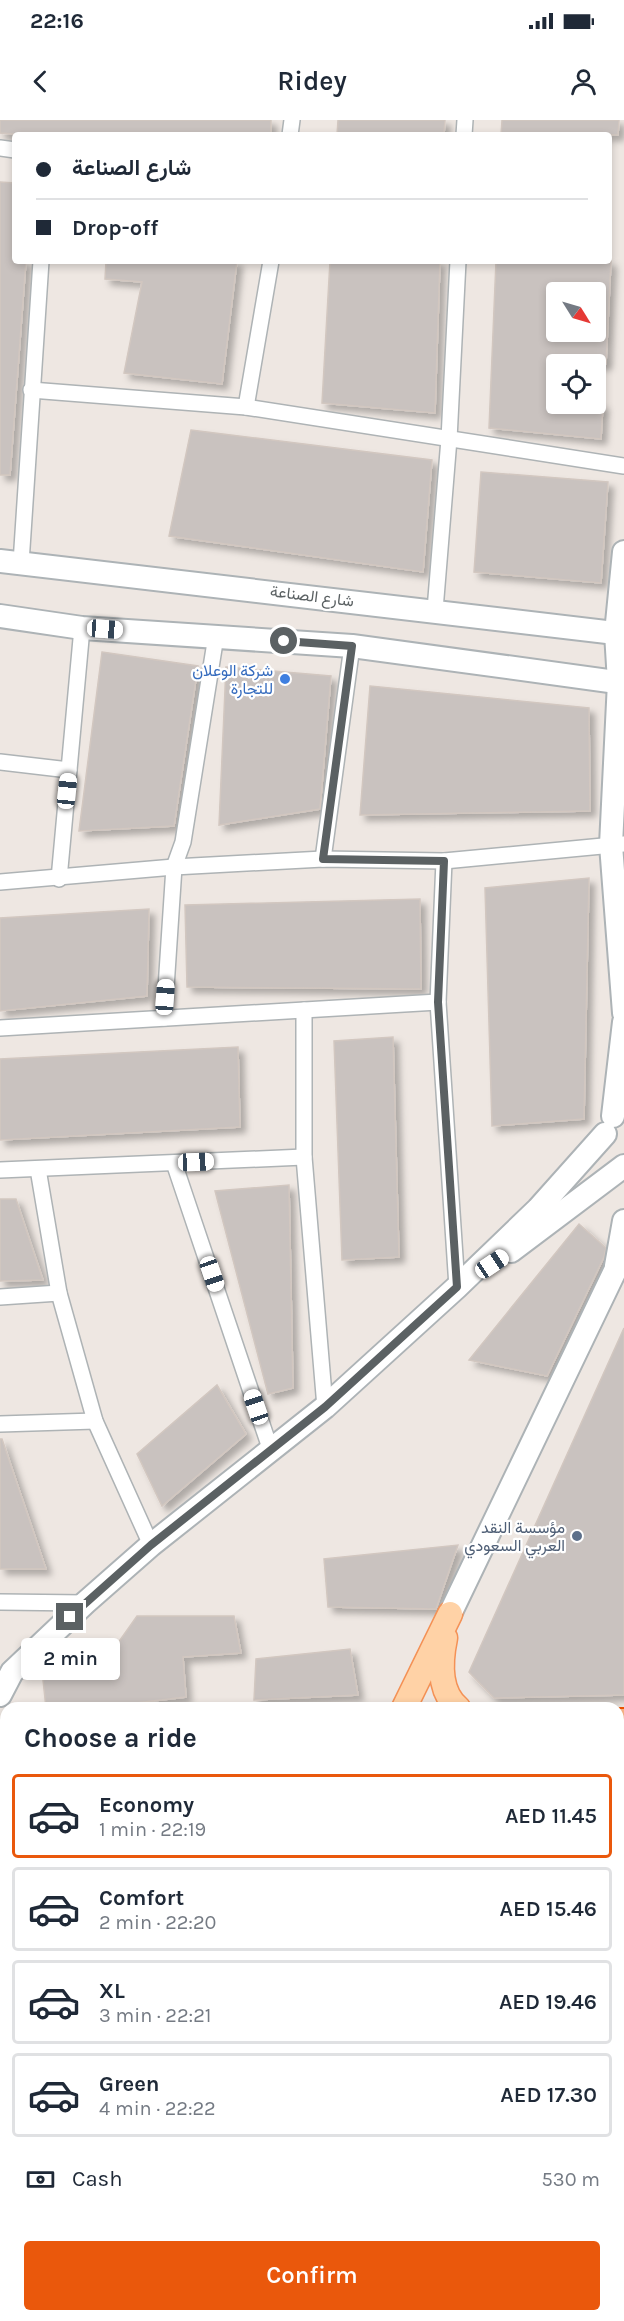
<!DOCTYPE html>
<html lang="en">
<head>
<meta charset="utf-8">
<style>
  body { margin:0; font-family:Karla,Vazirmatn,sans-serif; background:#f6f6f7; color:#1f2937; height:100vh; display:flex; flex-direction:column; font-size:22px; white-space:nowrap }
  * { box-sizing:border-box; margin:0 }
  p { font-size:20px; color:#747a83 }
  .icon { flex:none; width:33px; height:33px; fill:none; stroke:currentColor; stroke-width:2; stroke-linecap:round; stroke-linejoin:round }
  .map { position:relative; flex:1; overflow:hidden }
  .sheet { position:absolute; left:0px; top:1582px; width:624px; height:620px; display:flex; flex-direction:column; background:#fff; border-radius:18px 18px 0 0; box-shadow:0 3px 9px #0003 }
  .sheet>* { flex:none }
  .banner { position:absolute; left:12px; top:12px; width:600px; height:132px; border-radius:6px; box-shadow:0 3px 9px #0003; display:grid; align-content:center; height:132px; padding:0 24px; background:#fff }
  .needle { width:39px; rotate:127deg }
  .fabs { position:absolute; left:546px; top:162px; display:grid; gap:12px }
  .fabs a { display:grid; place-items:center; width:60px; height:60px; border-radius:6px; background:#fff; box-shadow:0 3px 9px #0003; font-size:30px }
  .end { position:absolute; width:27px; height:27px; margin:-14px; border:8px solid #5b6163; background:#fff; box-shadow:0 0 0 3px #fff }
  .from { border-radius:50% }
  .bubble { position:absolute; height:42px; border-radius:6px; background:#fff; box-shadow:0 3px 9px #0003; font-size:20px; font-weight:600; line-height:42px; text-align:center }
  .car { position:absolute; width:18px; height:36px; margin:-18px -9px; border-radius:8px; box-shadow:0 0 4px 2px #0007; background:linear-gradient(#fff 24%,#345 0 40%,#fff 0 76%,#345 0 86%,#fff 0) }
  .banner b { display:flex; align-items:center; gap:21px; height:57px; font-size:22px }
  .banner b+b { border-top:2px solid #e0e1e3 }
  .banner i { width:15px; height:15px; background:#1f2937 }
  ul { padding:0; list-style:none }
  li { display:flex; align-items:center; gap:18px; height:84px; margin:0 12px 9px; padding:0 12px; border:3px solid #e0e1e3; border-radius:6px }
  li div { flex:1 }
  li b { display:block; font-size:22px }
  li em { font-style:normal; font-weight:600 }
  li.current { border-color:#ea580c }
  li>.icon { width:54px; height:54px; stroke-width:1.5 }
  h2 { padding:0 24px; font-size:27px; line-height:72px }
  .pay { display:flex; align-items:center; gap:15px; height:66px; padding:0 24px; font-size:22px }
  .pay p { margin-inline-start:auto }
  .button { display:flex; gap:12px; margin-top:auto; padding:12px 24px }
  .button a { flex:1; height:69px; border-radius:6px; background:#ea580c; color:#fff; font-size:24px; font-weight:600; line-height:69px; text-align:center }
  .status { display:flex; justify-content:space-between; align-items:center; height:42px; padding:0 30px; background:#fff; direction:ltr }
  .status svg { height:16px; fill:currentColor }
  header { display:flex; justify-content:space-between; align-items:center; height:78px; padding:0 24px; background:#fff; font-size:27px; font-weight:600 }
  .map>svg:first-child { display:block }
  .building { fill:#c9c2bf; stroke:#d2c7c0; stroke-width:1.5; fill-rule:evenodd; filter:url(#shadow) }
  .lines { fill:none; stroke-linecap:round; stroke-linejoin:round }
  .street-casing { stroke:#aeb3b5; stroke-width:18 }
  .secondary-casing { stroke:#adb3b6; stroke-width:26 }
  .primary-casing { stroke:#f49155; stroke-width:27 }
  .highway-casing { stroke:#f05300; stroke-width:32 }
  .street { stroke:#fff; stroke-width:15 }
  .secondary { stroke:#fff; stroke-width:22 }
  .primary { stroke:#ffd2a6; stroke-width:24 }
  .highway { stroke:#ffb888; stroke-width:28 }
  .route { stroke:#5b6163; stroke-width:8 }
  .shop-dot { fill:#3f7fe0; stroke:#fff; stroke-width:2 }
  .service-dot { fill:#5c6f8a; stroke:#fff; stroke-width:2 }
  .labels { text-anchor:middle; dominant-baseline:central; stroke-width:4.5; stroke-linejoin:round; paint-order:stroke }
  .street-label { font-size:16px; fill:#5b6163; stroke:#fff }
  .shop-label { font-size:16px; fill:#366cbe; stroke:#fff; text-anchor:end }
  .service-label { font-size:16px; fill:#4e5e75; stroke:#fff; text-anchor:end }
</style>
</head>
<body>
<div class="status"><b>22:16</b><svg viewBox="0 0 49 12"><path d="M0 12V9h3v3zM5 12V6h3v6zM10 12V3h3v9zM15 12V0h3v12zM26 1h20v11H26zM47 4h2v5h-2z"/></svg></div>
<header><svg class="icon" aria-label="back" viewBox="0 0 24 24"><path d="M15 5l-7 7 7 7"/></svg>Ridey<svg class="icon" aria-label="person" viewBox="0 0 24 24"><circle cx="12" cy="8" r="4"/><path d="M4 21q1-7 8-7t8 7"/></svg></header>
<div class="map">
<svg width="624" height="2201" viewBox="0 0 624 2201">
  <defs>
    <filter id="shadow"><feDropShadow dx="5.5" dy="5.5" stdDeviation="3" flood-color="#0004"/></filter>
  </defs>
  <rect width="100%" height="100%" fill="#eee7e2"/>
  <g class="building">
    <path d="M 0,0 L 271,0 L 271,15 L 27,15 L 0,13 Z"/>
    <path d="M 338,0 L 445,0 L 444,15 L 337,15 Z"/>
    <path d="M 502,0 L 619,0 L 618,15 L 501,15 Z"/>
    <path d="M 0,62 L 15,63 L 15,141 L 26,141 L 10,355 L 0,355 Z"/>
    <path d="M 106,141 L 237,141 L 222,264 L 124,253 L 142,162 L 105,159 Z"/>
    <path d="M 330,141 L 440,141 L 435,293 L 322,283 Z"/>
    <path d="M 496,141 L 611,141 L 606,244 L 556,244 L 556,284 L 603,284 L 601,319 L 489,308 ZM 556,172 L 596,172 L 596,212 L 556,212 Z"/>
    <path d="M 191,310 L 432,340 L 423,452 L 169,416 Z"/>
    <path d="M 481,352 L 608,362 L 601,463 L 474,452 Z"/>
    <path d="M 102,532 L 198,546 L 174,706 L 79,711 Z"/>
    <path d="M 226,547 L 331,556 L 320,689 L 219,705 Z"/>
    <path d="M 370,566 L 589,588 L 590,691 L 360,695 Z"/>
    <path d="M 589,758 L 584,999 L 492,1006 L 485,768 Z"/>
    <path d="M 420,779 L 421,869 L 187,867 L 185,785 Z"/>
    <path d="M 149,789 L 147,876 L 0,891 L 0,798 Z"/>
    <path d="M 393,917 L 399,1137 L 342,1140 L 334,921 Z"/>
    <path d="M 238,927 L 240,1007 L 0,1020 L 0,939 Z"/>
    <path d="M 289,1065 L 293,1268 L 268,1274 L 215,1071 Z"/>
    <path d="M 0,1079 L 16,1079 L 43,1160 L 0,1161 Z"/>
    <path d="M 579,1104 L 606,1128 L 604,1137 L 547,1256 L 469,1240 Z"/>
    <path d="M 624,1208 L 624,1575 L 494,1578 L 469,1552 Z"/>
    <path d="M 217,1265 L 246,1314 L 162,1386 L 137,1334 Z"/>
    <path d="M 0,1319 L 2,1319 L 46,1449 L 0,1449 Z"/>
    <path d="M 458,1425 L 436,1489 L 328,1487 L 324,1439 Z"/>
    <path d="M 137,1496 L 234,1496 L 241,1533 L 183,1537 L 186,1577 L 93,1588 L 46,1588 L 43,1560 L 113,1530 Z"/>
    <path d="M 350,1529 L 358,1575 L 254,1580 L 256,1539 Z"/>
  </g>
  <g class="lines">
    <defs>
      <g id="street">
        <path d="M 290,15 L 292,0"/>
        <path d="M 464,15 L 465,0"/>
        <path d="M 0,28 L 15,30"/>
        <path d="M 31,270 L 246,287 L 624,346"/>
        <path d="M 246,287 L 271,141"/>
        <path d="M 21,443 L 41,141"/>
        <path d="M 435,490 L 449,319 L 458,141"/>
        <path d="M 0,642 L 69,650"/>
        <path d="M 323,739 L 352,526"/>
        <path d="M 444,741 L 438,882 L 457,1167"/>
        <path d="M 59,759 L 82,508"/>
        <path d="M 0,762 L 174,747 L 323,739 L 444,741 L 624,724"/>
        <path d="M 304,890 L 304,1037 L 325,1287"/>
        <path d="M 164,898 L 174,747 L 183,722 L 216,516"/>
        <path d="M 0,908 L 438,882"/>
        <path d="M 174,1043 L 271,1331"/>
        <path d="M 38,1049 L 59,1173 L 95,1301 L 151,1425"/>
        <path d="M 0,1050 L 304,1037"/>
        <path d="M 0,1177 L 59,1173"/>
        <path d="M 0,1304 L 95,1301"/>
        <path d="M 0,1482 L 85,1483"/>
        <path d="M 0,1785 L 6,1785"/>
        <path d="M 618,1790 L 624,1790"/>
        <path d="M 0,1901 L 6,1901"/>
        <path d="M 618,1912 L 624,1912"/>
        <path d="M 0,2051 L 6,2050"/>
        <path d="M 0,2131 L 6,2091"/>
      </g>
      <g id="secondary">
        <path d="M 624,432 L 616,513 L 619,562 L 611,725 L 624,893"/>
        <path d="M 0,441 L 624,514"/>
        <path d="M 0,496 L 82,508 L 352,526 L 624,563"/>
        <path d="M 613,996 L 624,902"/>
        <path d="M 511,1131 L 624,1046"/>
        <path d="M 616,1146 L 624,1101"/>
        <path d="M 450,1494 L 624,1132"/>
        <path d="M 0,1575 L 12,1552 L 85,1483 L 151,1425 L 325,1287 L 457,1167 L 538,1089 L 605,1014"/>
        <path d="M 184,2201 L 186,2196"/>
      </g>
      <g id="primary">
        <path d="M 445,1518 C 440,1542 438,1571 458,1588"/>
        <path d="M 404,1588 L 450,1494"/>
      </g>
      <g id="highway">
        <path d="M 618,1603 L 624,1603"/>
        <path d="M 0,1623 L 6,1622"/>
        <path d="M 618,1637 L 624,1637"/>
        <path d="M 0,1657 L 6,1657"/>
      </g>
    </defs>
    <use href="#street" class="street-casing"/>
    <use href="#secondary" class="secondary-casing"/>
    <use href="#primary" class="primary-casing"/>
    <use href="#highway" class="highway-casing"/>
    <use href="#street" class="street"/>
    <use href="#secondary" class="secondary"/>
    <use href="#primary" class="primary"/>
    <use href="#highway" class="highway"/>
  </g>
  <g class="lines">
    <path class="route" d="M 70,1497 L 151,1425 L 325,1287 L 457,1167 L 438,882 L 444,741 L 323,739 L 352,526 L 284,521"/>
  </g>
  <circle class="shop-dot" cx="285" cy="559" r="6"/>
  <circle class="service-dot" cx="577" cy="1416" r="6"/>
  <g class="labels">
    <g class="street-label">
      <text transform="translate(312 476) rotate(7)">شارع الصناعة</text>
    </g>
    <g class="shop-label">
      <text x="273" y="550">شركة الوعلان<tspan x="273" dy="18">للتجارة</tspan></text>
    </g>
    <g class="service-label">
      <text x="565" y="1407">مؤسسة النقد<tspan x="565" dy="18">العربي السعودي</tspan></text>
    </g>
  </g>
</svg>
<div class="fabs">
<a><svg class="needle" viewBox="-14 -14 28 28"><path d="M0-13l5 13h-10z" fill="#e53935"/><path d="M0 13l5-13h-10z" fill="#747a83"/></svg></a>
<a><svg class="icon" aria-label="locate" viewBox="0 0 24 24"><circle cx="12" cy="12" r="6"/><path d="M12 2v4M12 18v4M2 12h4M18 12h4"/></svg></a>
</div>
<i class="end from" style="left:284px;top:521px"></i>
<i class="end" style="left:70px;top:1497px"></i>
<div class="bubble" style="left:21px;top:1518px;width:99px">2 min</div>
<i class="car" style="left:105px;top:509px;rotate:94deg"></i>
<i class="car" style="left:67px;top:671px;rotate:6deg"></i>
<i class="car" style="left:165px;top:877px;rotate:4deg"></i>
<i class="car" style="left:196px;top:1042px;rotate:88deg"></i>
<i class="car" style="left:492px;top:1144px;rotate:56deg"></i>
<i class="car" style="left:212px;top:1154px;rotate:161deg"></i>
<i class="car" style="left:256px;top:1287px;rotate:341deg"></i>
<div class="banner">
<b><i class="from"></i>شارع الصناعة</b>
<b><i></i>Drop-off</b>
</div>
<section class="sheet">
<h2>Choose a ride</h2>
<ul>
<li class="current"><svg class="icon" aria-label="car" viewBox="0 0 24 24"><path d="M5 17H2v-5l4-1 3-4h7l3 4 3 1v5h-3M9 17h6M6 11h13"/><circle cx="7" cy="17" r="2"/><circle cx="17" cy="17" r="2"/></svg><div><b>Economy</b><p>1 min · 22:19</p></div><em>AED 11.45</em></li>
<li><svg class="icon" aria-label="car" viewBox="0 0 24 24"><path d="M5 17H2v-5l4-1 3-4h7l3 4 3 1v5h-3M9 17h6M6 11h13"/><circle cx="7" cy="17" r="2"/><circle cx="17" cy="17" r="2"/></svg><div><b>Comfort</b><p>2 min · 22:20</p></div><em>AED 15.46</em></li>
<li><svg class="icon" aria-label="car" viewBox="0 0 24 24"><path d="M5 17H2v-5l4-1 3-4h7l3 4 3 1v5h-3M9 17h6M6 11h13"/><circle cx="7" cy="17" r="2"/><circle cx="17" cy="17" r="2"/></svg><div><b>XL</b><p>3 min · 22:21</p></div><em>AED 19.46</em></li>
<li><svg class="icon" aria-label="car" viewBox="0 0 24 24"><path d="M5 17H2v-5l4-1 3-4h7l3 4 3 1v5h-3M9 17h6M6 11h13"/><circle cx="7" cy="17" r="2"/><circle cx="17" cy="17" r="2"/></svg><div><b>Green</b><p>4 min · 22:22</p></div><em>AED 17.30</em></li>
</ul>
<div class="pay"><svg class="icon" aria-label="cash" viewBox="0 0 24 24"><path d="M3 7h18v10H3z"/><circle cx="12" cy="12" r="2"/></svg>Cash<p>530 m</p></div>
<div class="button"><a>Confirm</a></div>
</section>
</div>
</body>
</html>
